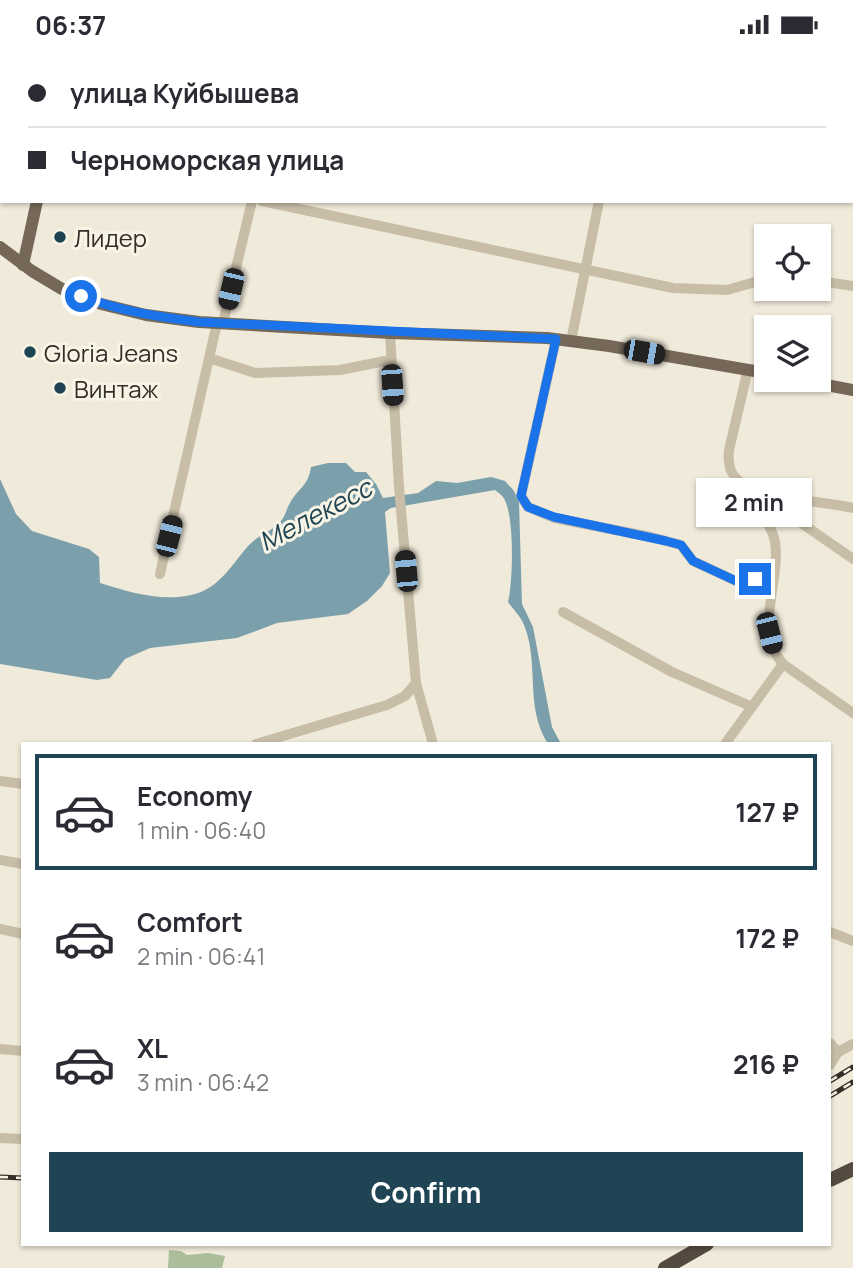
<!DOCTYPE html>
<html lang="en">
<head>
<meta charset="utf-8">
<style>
  body { margin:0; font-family:Manrope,sans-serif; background:#f2f2f3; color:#2b2b33; height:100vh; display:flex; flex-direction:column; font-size:26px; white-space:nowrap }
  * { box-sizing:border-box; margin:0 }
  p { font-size:23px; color:#7c7c81 }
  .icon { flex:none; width:38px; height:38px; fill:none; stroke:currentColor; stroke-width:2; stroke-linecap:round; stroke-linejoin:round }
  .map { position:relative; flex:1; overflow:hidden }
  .sheet { position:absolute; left:21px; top:693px; width:810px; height:504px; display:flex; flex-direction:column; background:#fff; border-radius:0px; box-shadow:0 2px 5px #0004 }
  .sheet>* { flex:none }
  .hud { position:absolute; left:0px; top:0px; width:854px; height:154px; box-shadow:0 2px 5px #0004; display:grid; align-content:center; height:154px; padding:0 28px; background:#fff }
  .buttons { position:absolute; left:754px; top:175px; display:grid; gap:14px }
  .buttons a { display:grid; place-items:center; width:77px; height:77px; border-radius:0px; background:#fff; box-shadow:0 2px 5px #0004; font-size:35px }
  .end { position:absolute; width:32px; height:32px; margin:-16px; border:9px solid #1a73e8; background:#fff; box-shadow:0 0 0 4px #fff }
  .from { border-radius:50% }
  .bubble { position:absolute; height:49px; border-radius:0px; background:#fff; box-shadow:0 2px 5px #0004; font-size:23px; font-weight:700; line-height:49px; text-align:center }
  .car { position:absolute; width:21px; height:42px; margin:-21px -10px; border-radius:9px; box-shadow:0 0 5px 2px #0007; background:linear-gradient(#222 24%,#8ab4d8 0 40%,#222 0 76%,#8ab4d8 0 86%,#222 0) }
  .hud b { display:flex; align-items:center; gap:24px; height:66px; font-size:26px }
  .hud b+b { border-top:2px solid #e1e1e2 }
  .hud i { width:18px; height:18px; background:#2b2b33 }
  ul { padding:12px 0 0; list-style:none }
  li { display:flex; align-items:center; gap:21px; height:116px; margin:0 14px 10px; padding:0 14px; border:4px solid transparent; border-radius:0px }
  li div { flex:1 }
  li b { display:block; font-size:26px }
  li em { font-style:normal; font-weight:700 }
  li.on { border-color:#1f4554 }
  li>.icon { width:63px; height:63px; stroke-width:1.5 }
  .primary-button { display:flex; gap:14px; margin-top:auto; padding:14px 28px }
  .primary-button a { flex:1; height:80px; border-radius:0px; background:#1f4554; color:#fff; font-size:28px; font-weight:700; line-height:80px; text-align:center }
  .status { display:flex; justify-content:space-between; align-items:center; height:49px; padding:0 35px; background:#fff; direction:ltr }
  .status svg { height:19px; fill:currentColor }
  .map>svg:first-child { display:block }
  .green { fill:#abbe9b }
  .water { fill:#7ba0ac }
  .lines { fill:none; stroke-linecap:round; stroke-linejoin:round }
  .minor { stroke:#c8bda7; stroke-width:10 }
  .major { stroke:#766859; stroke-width:12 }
  .highway { stroke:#554a3f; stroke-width:14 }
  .rail-casing { stroke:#342e27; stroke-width:5 }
  .rail { stroke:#f8f4e6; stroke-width:2.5; stroke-dasharray:8; stroke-linecap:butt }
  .route { stroke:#1a73e8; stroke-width:9 }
  .poi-dot { fill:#1f4554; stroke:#f8f4e6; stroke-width:2.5 }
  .labels { text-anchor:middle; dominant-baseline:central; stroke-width:6; stroke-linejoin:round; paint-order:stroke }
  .poi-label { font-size:24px; fill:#342e27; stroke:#f8f4e6; text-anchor:start }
  .water-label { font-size:26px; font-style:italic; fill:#1f4554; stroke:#f8f4e6 }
</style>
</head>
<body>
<div class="status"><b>06:37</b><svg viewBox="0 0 49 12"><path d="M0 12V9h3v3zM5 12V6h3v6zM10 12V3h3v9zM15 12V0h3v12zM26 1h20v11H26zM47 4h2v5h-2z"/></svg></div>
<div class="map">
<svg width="853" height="1219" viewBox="0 0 853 1219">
  <rect width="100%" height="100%" fill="#f0eada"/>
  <path class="green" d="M 169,1201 L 181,1202 L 187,1206 L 208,1204 L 225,1207 L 222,1219 L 168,1219 Z"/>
  <path class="water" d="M 328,414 L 346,414 L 355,423 L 366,423 L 376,435 L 383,449 L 418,444 L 436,432 L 457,434 L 491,428 L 505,432 L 514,442 L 519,453 L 522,555 L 533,578 L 552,678 L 561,695 L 548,695 C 524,657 540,615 524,576 C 521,568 513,560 508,553 C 513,533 515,464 503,448 C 501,445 497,443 495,441 L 391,459 L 385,463 L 390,524 L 382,537 L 367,552 L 348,565 L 277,574 L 237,589 L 150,599 L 125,610 L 110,629 L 97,631 L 0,615 L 0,430 L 16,465 L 32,482 L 89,500 L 99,508 L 100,534 C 129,543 164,554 195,545 C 221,538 233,513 250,495 C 259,486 272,482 280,473 C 286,467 286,460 290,454 C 298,439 308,438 311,418 Z"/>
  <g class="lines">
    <g class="minor">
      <path d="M 256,0 L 264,2"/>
      <path d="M 288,2 L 288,0"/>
      <path d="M 632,2 L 633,0"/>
      <path d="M 852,145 L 853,146"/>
      <path d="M 262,152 L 673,239 L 727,241 L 766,230"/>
      <path d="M 819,232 L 853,237"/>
      <path d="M 223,274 L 252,152"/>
      <path d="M 390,284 L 399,438 L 416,634 L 433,695"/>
      <path d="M 556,290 L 521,447 L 528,458 L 554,469 L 651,488 L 681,496 L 693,512 L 736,532 L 774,529"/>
      <path d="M 571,292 L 599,152"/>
      <path d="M 209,309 L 255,324 L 340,321 L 390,311"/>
      <path d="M 748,320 L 729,401 C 728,410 728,419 734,427 C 751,450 824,452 853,459"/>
      <path d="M 734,428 C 746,445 772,473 775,493 C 781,532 753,582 783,615 L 853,664"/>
      <path d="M 761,446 L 853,510"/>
      <path d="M 160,525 L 217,274"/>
      <path d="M 563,563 L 672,623 L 750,657"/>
      <path d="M 256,695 L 387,656 L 405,647 L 416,634"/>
      <path d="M 725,695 L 783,615"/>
      <path d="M 0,732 L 23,735"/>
      <path d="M 0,811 L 23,815"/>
      <path d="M 0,880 L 23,885"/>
      <path d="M 830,883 L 853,892"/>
      <path d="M 830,994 L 838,1003"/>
      <path d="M 0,1000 L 23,1002"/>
      <path d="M 830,1016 L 838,1003 L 853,995"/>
      <path d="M 0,1089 L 23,1090"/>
    </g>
    <g class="major">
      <path d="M 71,2 L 72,0"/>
      <path d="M 0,198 L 32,222 L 62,240 L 101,255 L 146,266 L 199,273 L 390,284 L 547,289 L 609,297 L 766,324"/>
      <path d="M 23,216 L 37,152"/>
      <path d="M 800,331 L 853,341"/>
    </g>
    <g class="highway">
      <path d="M 830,1131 L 853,1120"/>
      <path d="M 665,1219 L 707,1195"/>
    </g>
    <defs>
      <g id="rail">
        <path d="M 830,1032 L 853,1018"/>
        <path d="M 830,1047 L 853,1033"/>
        <path d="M 0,1128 L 23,1129"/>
      </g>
    </defs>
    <use href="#rail" class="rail-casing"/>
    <use href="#rail" class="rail"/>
  </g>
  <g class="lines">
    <path class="route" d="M 81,247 C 119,262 159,268 199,273 L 556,290 L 521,447 L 528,458 L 554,468 L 666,492 L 681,496 L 693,512 L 736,532 L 755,530"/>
  </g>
  <g class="poi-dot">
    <circle cx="60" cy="188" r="7"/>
    <circle cx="30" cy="303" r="7"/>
    <circle cx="60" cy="339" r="7"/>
  </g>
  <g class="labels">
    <g class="poi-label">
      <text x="74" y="188">Лидер</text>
      <text x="44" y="303">Gloria Jeans</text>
      <text x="74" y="339">Винтаж</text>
    </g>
    <g class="water-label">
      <text transform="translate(315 465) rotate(-28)">Мелекесс</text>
    </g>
  </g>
</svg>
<div class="buttons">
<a><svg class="icon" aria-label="locate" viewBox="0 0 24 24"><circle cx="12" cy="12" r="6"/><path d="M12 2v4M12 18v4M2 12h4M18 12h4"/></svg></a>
<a><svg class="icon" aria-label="layers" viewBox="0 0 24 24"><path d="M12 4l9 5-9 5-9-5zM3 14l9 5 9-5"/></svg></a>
</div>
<i class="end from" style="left:81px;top:247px"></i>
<i class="end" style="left:755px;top:530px"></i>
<div class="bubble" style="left:696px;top:429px;width:116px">2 min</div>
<i class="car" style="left:231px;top:240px;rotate:193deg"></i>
<i class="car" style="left:644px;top:303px;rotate:100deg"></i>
<i class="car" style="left:392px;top:336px;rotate:176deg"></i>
<i class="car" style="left:169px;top:487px;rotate:14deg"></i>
<i class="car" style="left:406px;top:522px;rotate:355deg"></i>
<i class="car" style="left:769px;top:584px;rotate:166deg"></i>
<div class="hud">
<b><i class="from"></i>улица Куйбышева</b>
<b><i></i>Черноморская улица</b>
</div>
<section class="sheet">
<ul>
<li class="on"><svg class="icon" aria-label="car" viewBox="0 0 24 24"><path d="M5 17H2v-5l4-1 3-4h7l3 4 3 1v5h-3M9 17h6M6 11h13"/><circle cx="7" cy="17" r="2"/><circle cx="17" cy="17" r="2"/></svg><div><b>Economy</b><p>1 min · 06:40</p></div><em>127 ₽</em></li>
<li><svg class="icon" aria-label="car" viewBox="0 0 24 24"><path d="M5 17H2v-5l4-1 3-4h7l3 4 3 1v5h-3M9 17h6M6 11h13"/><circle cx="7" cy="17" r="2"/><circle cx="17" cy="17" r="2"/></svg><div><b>Comfort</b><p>2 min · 06:41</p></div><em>172 ₽</em></li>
<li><svg class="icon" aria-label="car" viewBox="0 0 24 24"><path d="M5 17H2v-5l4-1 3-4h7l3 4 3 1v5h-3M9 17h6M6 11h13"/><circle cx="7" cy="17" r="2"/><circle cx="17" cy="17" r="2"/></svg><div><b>XL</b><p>3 min · 06:42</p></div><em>216 ₽</em></li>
</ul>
<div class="primary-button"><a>Confirm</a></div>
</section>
</div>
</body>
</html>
